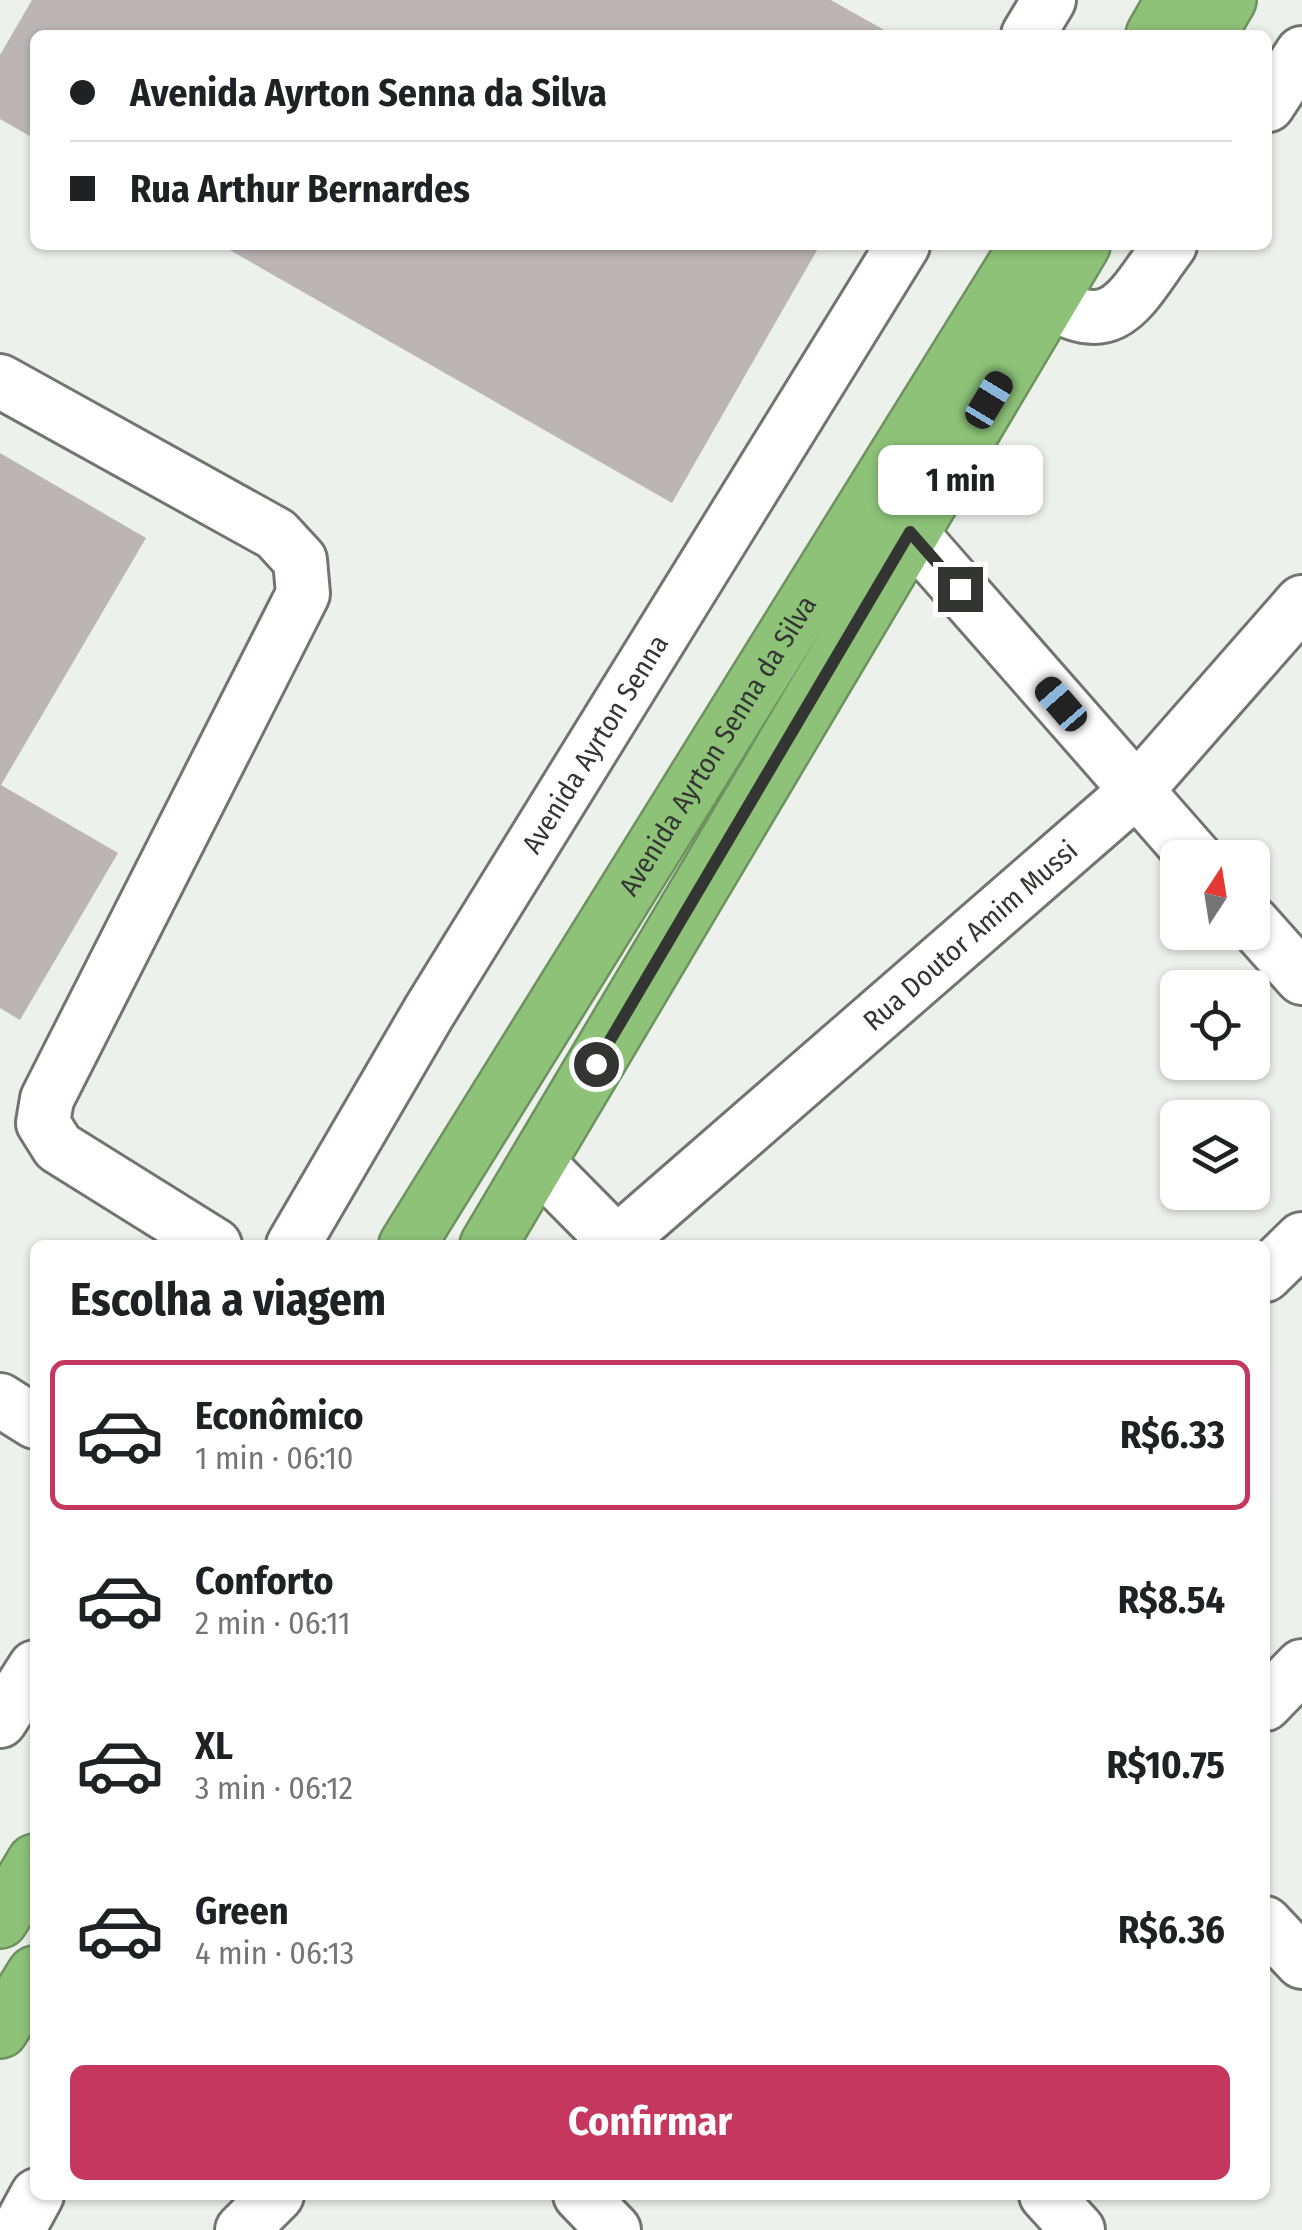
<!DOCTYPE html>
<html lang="pt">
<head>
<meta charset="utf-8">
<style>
  body { margin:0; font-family:"Fira Sans Condensed",sans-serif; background:#f2f2f2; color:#202124; height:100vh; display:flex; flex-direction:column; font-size:38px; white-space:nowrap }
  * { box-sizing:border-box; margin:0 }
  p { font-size:32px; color:#757577 }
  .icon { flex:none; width:55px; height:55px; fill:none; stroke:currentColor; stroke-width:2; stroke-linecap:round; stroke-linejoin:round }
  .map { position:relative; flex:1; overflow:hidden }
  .panel { position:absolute; left:30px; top:1240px; width:1240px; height:960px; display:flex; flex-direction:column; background:#fff; border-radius:15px; box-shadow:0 2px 8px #0004 }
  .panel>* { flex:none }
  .hud { position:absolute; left:30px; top:30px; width:1242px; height:220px; border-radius:15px; box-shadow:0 2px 8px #0004; display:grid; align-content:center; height:220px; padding:0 40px; background:#fff }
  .needle { width:65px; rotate:12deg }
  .fabs { position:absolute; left:1160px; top:840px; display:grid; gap:20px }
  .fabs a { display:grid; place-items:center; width:110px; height:110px; border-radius:15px; background:#fff; box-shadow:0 2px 8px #0004; font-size:50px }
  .end { position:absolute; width:45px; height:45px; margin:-22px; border:12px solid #333533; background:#fff; box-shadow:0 0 0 5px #fff }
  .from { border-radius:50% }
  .bubble { position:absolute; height:70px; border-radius:15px; background:#fff; box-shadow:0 2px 8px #0004; font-size:32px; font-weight:700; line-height:70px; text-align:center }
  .car { position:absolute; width:30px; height:60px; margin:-30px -15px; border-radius:12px; box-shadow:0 0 8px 2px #0007; background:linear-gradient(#222 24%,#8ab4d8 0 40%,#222 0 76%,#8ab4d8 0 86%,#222 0) }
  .hud b { display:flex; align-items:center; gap:35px; height:95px; font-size:38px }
  .hud b+b { border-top:2px solid #e0e0e0 }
  .hud i { width:25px; height:25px; background:#202124 }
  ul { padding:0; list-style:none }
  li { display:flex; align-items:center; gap:30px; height:150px; margin:0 20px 15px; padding:0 20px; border:5px solid transparent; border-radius:15px }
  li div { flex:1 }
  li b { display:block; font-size:38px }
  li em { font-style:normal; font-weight:700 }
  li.current { border-color:#c63760 }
  li>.icon { width:90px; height:90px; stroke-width:1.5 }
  h2 { padding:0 40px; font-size:45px; line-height:120px }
  .cta { display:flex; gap:20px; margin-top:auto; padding:20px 40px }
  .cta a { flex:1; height:115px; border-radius:15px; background:#c63760; color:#fff; font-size:40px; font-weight:700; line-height:115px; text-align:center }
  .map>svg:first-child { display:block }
  .building { fill:#bcb5b6 }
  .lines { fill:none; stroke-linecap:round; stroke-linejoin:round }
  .minor-casing { stroke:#717570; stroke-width:58 }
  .highway-casing { stroke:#6e9160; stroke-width:60 }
  .minor { stroke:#fff; stroke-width:52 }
  .highway { stroke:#8dc278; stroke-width:55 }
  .route { stroke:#333533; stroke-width:12 }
  .labels { text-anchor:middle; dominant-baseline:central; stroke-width:9; stroke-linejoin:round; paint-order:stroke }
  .street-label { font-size:28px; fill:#333533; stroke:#edf1eb }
</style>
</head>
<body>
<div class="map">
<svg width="1302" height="2230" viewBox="0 0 1302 2230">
  <rect width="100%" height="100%" fill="#edf1eb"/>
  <g class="building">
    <path d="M 32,0 L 831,0 L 893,35 L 35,35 L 35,139 L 0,119 L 0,55 Z"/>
    <path d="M 221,245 L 820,245 L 672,503 Z"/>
    <path d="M 0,453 L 146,538 L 1,785 L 118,853 L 20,1020 L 0,1008 Z"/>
  </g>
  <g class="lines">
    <defs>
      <g id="minor">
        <path d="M 1028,35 L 1049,0"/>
        <path d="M 1268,105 L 1302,53"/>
        <path d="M 1049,301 C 1116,343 1132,295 1170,245"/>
        <path d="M 0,381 L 276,534 L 300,560 L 303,594 L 47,1099 L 43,1123 L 58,1147 L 215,1245"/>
        <path d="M 910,532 L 1196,858"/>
        <path d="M 1252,922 L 1302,978"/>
        <path d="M 538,1163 L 619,1245"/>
        <path id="s1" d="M 293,1245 L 429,1012 L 903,245"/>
        <path id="s2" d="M 614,1245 L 1137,790 L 1302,602"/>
        <path d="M 1265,1275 L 1302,1239"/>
        <path d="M 0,1400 L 35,1422"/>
        <path d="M 1265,1704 L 1302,1666"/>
        <path d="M 0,1721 L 35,1667"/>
        <path d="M 1265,1923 L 1302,1962"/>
        <path d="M 580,2195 L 614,2230"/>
        <path d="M 1046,2195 L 1078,2230"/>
        <path d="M 18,2230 L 37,2195"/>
        <path d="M 242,2230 L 277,2195"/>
      </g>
      <g id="highway">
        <path d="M 1154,35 L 1174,0"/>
        <path d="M 1207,35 L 1228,0"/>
        <path id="s3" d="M 407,1245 L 1028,245"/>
        <path d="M 488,1245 L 1082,245"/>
        <path d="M 0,1920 L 35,1862"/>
        <path d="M 0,2030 L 35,1974"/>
      </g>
    </defs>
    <use href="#minor" class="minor-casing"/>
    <use href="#highway" class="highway-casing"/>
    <use href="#minor" class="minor"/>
    <use href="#highway" class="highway"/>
  </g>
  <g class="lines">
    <path class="route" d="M 596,1064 L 910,532 L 960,589"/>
  </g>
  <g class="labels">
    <g class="street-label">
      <text stroke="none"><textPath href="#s1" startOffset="585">Avenida Ayrton Senna</textPath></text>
      <text stroke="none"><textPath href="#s3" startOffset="588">Avenida Ayrton Senna da Silva</textPath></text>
      <text stroke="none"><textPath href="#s2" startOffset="472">Rua Doutor Amim Mussi</textPath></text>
    </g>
  </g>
</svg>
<div class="fabs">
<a><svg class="needle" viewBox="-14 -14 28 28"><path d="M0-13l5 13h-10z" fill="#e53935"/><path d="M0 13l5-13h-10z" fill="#757577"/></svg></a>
<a><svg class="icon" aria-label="locate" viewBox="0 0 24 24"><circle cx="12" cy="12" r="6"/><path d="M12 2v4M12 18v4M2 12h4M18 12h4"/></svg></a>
<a><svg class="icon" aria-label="layers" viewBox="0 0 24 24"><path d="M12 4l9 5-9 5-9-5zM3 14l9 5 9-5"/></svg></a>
</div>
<i class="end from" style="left:596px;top:1064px"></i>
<i class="end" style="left:960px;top:589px"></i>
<div class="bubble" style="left:878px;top:445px;width:165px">1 min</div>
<i class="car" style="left:989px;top:400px;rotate:31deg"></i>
<i class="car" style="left:1061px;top:704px;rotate:319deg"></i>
<div class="hud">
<b><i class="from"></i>Avenida Ayrton Senna da Silva</b>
<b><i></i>Rua Arthur Bernardes</b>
</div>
<section class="panel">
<h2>Escolha a viagem</h2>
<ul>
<li class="current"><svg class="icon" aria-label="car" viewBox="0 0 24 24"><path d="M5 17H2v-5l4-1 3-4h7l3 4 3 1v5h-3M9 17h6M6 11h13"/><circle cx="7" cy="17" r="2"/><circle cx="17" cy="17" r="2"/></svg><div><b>Econômico</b><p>1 min · 06:10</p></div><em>R$6.33</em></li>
<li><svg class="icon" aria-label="car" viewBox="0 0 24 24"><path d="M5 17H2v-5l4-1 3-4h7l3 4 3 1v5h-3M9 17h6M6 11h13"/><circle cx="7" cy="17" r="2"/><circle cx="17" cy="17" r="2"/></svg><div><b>Conforto</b><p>2 min · 06:11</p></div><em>R$8.54</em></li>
<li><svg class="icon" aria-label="car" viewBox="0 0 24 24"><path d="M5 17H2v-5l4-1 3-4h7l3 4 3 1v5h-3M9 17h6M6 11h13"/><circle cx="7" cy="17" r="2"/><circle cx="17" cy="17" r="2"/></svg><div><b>XL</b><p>3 min · 06:12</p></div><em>R$10.75</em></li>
<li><svg class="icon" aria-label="car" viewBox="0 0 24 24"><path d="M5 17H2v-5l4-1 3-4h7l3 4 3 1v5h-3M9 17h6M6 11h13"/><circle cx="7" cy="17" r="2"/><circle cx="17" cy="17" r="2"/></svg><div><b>Green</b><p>4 min · 06:13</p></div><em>R$6.36</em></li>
</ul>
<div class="cta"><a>Confirmar</a></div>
</section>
</div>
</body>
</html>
